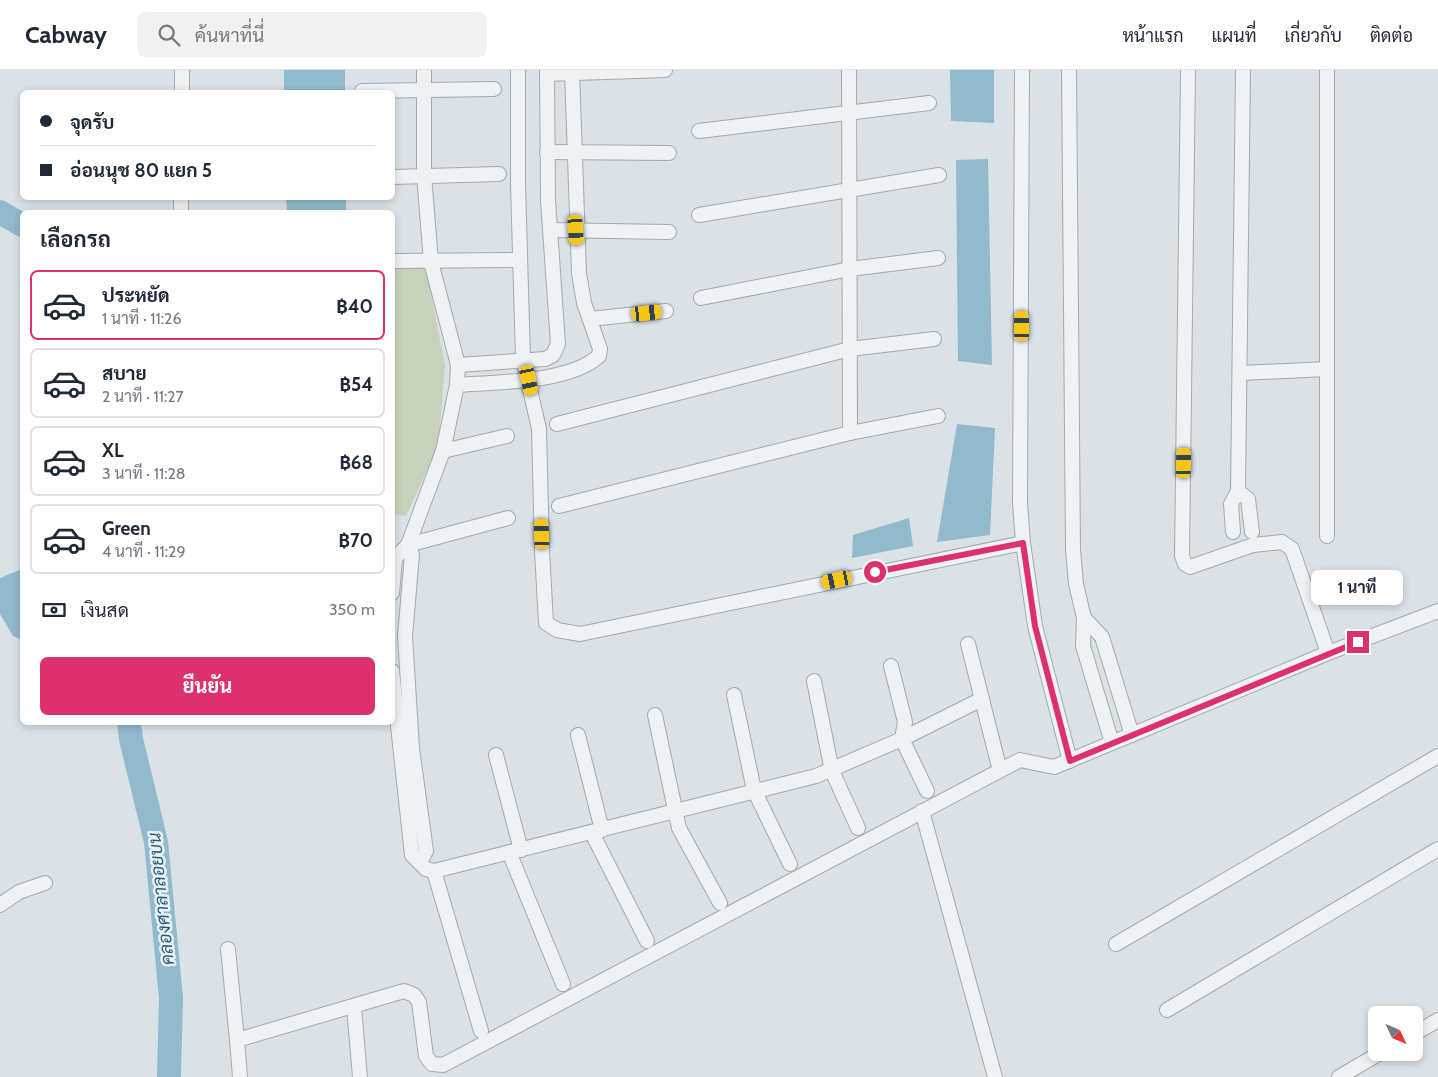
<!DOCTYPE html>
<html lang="th">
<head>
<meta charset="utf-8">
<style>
  body { margin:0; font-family:Cabin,Sarabun,sans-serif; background:#f2f2f3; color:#1f2937; height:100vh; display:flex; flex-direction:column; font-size:19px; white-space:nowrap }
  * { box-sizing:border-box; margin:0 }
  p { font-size:16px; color:#747a83 }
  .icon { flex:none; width:28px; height:28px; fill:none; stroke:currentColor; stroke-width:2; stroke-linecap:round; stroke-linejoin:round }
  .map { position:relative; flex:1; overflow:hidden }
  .sheet { position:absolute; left:20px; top:140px; width:375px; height:515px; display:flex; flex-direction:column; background:#fff; border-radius:8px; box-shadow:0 2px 8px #0003 }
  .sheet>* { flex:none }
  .guide { position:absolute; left:20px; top:20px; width:375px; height:110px; border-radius:8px; box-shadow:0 2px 8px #0003; display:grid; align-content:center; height:110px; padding:0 20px; background:#fff }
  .needle { width:32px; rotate:134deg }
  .tools { position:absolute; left:1368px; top:936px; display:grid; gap:10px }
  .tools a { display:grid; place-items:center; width:55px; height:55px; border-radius:8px; background:#fff; box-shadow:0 2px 8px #0003; font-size:25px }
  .end { position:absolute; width:22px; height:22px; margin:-11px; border:6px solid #dc316d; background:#fff; box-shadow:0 0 0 2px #fff }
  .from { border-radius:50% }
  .bubble { position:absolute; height:35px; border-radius:8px; background:#fff; box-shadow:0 2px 8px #0003; font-size:16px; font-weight:700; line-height:35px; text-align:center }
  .car { position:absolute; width:15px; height:30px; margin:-15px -8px; border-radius:6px; box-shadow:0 0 4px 1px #0007; background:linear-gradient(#f5c518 24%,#345 0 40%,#f5c518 0 76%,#345 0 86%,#f5c518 0) }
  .guide b { display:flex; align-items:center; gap:18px; height:48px; font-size:19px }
  .guide b+b { border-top:1px solid #e0e1e3 }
  .guide i { width:12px; height:12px; background:#1f2937 }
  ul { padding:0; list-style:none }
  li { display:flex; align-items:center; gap:15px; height:70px; margin:0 10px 8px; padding:0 10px; border:2px solid #e0e1e3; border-radius:8px }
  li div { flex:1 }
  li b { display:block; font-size:19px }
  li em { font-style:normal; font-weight:700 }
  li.on { border-color:#dc316d }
  li>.icon { width:45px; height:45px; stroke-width:1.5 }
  h2 { padding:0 20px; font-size:22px; line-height:60px }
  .pay { display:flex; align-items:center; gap:12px; height:55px; padding:0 20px; font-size:19px }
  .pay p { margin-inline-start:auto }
  .action { display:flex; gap:10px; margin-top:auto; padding:10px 20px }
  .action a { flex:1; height:58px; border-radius:8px; background:#dc316d; color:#fff; font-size:20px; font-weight:700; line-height:58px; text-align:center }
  header { display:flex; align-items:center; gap:30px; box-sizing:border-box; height:70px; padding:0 25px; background:#fff; border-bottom:1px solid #e0e1e3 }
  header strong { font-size:24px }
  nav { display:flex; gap:28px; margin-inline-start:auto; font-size:18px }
  .search { width:350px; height:45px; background:#f2f2f3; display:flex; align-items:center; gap:12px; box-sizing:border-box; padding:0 18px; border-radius:8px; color:#747a83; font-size:19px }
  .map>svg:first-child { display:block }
  .green { fill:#c6d2bb }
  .water { fill:#91bacc }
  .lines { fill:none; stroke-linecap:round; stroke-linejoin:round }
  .river { stroke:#91bacc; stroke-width:24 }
  .street-casing { stroke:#a0aab1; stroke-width:16 }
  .street { stroke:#eef2f5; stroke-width:14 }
  .route { stroke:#dc316d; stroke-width:6 }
  .labels { text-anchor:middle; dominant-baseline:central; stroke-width:5; stroke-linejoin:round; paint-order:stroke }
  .water-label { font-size:18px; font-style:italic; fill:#2a5c76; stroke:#eaf1f5 }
</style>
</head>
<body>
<header>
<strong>Cabway</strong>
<div class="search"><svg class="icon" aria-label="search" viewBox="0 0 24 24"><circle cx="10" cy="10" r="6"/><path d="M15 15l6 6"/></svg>ค้นหาที่นี่</div>
<nav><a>หน้าแรก</a><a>แผนที่</a><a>เกี่ยวกับ</a><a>ติดต่อ</a></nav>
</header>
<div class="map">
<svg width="1438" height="1007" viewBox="0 0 1438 1007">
  <rect width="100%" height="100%" fill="#dbe2e7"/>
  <path class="green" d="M 426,197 L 445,296 L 438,377 L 406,446 L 393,444 L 392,199 Z"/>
  <g class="water">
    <rect x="284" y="0" width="61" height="22"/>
    <path d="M 950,0 L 994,0 L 994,53 L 951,51 Z"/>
    <path d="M 988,89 L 992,295 L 958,291 L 956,90 Z"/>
    <path d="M 286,128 L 346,128 L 346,142 L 287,142 Z"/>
    <path d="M 957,354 L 995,358 L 990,465 L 937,472 Z"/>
    <path d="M 909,448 L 913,476 L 852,488 L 853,465 Z"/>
    <path d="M 22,499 L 22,570 L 13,566 L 0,544 L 0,508 Z"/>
  </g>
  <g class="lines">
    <g class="river">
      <path d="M 0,142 L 22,155"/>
      <path d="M 129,652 L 131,669 L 156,772 L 171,928 L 169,1007"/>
    </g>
    <defs>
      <g id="street">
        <path d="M 518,0 L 518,114 L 523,289 L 539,359 L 542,481 L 546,553 L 557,560 L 580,564 L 1023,473 L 1035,556 L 1070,691"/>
        <path d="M 1022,0 L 1020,433 L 1023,473"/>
        <path d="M 1069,0 L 1073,479 L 1076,514 L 1084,548 L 1083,576 L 1112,673"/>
        <path d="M 1188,0 L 1182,486 L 1185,494 L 1190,497 L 1253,475 L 1282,472 L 1292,479 L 1328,583"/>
        <path d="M 547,4 L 665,0"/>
        <path d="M 362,21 L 494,19"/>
        <path d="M 182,22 L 182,0"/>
        <path d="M 699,61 L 929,33"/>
        <path d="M 547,82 L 669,83"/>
        <path d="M 392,107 L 499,104"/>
        <path d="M 181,142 L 181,128"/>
        <path d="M 699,145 L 939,105"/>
        <path d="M 550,160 L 669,162"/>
        <path d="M 392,191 L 513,190"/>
        <path d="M 701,228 L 850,199 L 938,188"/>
        <path d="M 590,249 L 666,241"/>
        <path d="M 458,295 L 545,289 L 553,285 L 558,274 L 548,130 L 547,0"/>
        <path d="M 1241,303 L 1327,299"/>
        <path d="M 457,315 C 497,312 569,313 599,286 L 600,279 L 584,233 L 579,203 L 572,0"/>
        <path d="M 557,354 L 850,279 L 934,269"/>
        <path d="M 850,363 L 938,346"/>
        <path d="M 443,381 L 507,366"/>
        <path d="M 1238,421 L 1248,429 L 1252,462"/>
        <path d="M 559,436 L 850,363 L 849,0"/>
        <path d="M 1233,462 L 1231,434 L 1238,421 L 1243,0"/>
        <path d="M 1327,466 L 1327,0"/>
        <path d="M 408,475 L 412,485 L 405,566 L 412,678 L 426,781 L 420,792"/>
        <path d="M 408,475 L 508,448"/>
        <path d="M 392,523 L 395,488 L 408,475 L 443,381 L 457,315 L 458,295 L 431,192 L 424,105 L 424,0"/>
        <path d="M 1084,548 L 1102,567 L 1132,665"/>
        <path d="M 968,574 L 998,693"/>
        <path d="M 891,596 L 905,652 L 902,669 L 927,721"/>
        <path d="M 392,601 L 412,785 L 426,799 L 434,801 L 816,706 L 902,669 L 982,629"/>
        <path d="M 814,611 L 832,701 L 858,758"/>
        <path d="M 734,625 L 754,720 L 790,794"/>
        <path d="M 655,645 L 679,758 L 720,833"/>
        <path d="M 578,665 L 602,760"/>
        <path d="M 496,685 L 521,780"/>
        <path d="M 922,741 L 995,1007"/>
        <path d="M 592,763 L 647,871"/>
        <path d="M 509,782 L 563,914"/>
        <path d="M 434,801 L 481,961"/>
        <path d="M 0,835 L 19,822 L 45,813"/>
        <path d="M 1116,874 L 1438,686"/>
        <path d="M 228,879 L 237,970 L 404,921 L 414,925 L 419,932 L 426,986 L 432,994 L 443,995 L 1020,690 L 1054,697 L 1328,583 L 1438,541"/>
        <path d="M 354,937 L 360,1007"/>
        <path d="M 1167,940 L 1438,779"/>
        <path d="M 1414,964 L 1438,950"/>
        <path d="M 237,970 L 240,1007"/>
        <path d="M 1339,1007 L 1382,982"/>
      </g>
    </defs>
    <use href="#street" class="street-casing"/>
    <use href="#street" class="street"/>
  </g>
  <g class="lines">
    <path class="route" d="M 875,502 L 1023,473 L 1035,556 L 1070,691 L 1358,572"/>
  </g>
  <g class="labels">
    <g class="water-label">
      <text transform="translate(161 829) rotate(-96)">คลองศาลาลอยบน</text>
    </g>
  </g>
</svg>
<div class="tools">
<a><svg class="needle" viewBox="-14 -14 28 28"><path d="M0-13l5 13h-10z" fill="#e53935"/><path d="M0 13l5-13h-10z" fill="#747a83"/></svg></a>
</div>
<i class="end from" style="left:875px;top:502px"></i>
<i class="end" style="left:1358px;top:572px"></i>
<div class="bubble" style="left:1311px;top:500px;width:92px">1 นาที</div>
<i class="car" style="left:576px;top:160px;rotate:176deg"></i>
<i class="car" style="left:647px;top:243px;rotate:84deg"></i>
<i class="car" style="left:1022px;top:256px;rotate:0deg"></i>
<i class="car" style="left:529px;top:310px;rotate:168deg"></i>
<i class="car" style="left:1184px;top:393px;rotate:1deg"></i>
<i class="car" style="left:542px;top:464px;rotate:358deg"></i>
<i class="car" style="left:837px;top:510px;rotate:258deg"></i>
<div class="guide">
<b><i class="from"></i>จุดรับ</b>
<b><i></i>อ่อนนุช 80 แยก 5</b>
</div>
<section class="sheet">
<h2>เลือกรถ</h2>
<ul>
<li class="on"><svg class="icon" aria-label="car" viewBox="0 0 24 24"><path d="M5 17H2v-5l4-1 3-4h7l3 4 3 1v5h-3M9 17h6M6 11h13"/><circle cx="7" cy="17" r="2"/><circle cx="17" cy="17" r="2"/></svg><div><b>ประหยัด</b><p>1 นาที · 11:26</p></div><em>฿40</em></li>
<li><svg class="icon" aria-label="car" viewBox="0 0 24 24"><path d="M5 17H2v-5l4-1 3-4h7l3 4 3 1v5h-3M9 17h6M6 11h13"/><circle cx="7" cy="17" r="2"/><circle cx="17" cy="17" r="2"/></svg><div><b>สบาย</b><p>2 นาที · 11:27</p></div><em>฿54</em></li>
<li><svg class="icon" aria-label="car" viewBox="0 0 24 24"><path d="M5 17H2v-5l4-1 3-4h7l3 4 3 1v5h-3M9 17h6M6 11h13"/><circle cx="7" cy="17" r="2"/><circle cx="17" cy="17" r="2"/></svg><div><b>XL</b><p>3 นาที · 11:28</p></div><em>฿68</em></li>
<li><svg class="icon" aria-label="car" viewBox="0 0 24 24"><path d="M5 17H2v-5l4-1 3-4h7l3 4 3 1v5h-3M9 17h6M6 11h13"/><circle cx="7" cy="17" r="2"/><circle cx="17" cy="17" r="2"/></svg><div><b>Green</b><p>4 นาที · 11:29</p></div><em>฿70</em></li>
</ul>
<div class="pay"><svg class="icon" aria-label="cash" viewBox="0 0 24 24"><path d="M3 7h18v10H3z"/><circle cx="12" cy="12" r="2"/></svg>เงินสด<p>350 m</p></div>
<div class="action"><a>ยืนยัน</a></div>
</section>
</div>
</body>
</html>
